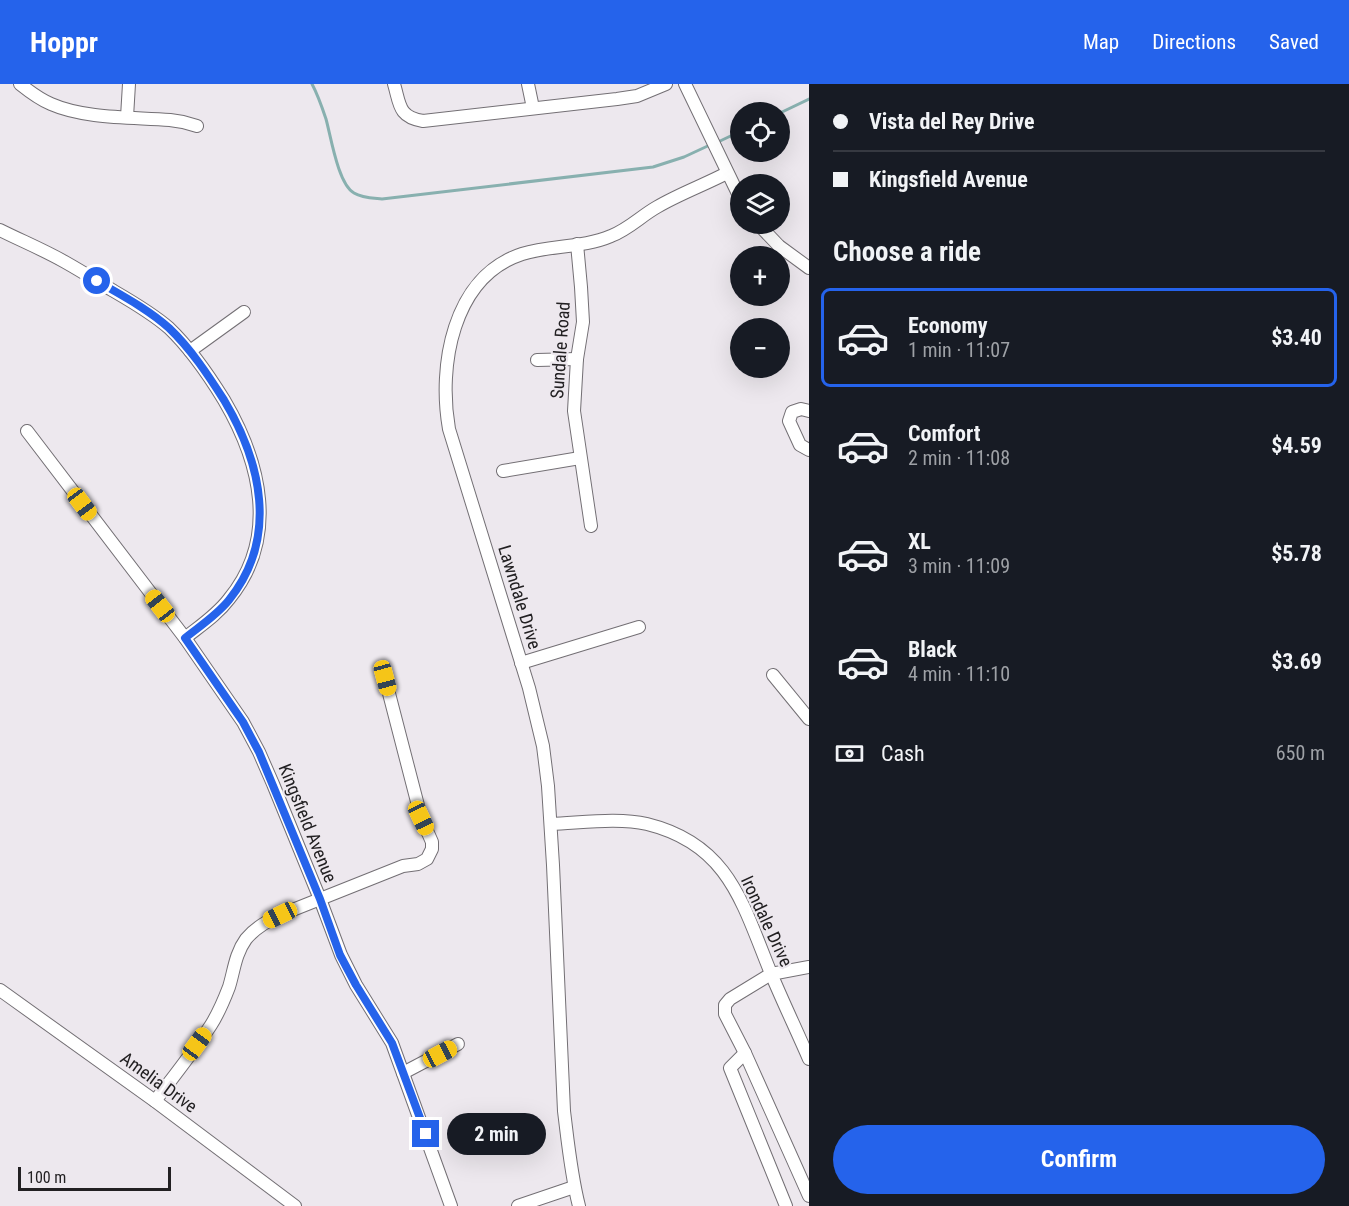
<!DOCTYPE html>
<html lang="en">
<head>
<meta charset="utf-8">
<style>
  body { margin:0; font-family:"Roboto Condensed",sans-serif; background:#20242c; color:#f1f3f6; height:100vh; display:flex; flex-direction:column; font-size:22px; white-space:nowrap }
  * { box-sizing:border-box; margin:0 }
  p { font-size:20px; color:#9ea1a6 }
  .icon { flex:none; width:33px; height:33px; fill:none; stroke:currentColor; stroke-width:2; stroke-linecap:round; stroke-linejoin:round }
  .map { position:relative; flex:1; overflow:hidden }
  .side { display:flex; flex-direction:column; background:#171b24; width:540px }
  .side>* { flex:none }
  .hud { display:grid; align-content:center; height:132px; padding:0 24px; background:#171b24 }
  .tools { position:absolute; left:730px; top:18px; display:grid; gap:12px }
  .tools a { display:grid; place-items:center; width:60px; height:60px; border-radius:50%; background:#171b24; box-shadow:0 6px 24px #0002; font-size:30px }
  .scale { position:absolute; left:18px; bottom:15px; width:153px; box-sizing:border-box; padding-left:6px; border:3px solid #222022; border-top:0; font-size:16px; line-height:21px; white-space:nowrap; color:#222022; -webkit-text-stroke:4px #ede8ee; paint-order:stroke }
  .end { position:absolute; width:27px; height:27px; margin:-14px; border:8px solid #2563eb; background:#fff; box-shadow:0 0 0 3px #fff }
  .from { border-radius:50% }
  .bubble { position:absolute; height:42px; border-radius:21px; background:#171b24; box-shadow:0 6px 24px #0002; font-size:20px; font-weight:700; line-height:42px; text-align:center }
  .car { position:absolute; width:18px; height:36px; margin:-18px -9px; border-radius:8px; box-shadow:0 0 4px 2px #0007; background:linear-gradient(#f5c518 24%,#345 0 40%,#f5c518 0 76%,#345 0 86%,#f5c518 0) }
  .hud b { display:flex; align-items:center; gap:21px; height:57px; font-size:22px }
  .hud b+b { border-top:2px solid #363941 }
  .hud i { width:15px; height:15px; background:#f1f3f6 }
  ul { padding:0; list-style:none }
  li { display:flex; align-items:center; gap:18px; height:99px; margin:0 12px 9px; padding:0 12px; border:3px solid transparent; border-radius:9px }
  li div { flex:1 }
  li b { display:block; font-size:22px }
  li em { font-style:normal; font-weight:700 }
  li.on { border-color:#2563eb }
  li>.icon { width:54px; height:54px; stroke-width:1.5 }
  h2 { padding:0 24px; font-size:27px; line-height:72px }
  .pay { display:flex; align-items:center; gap:15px; height:66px; padding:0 24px; font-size:22px }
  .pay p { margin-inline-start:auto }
  .cta { display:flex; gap:12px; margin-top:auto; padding:12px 24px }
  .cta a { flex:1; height:69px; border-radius:36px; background:#2563eb; color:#fff; font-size:24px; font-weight:700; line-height:69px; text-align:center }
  header { display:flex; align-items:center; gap:36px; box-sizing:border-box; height:84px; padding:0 30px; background:#2563eb; color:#fff }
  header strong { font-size:28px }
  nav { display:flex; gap:33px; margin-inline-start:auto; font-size:21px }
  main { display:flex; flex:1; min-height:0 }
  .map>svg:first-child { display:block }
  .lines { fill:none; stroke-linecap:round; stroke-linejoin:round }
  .stream { stroke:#88b0af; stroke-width:3 }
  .minor-casing { stroke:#736f74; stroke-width:14 }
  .minor { stroke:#fff; stroke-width:12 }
  .route { stroke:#2563eb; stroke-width:8 }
  .labels { text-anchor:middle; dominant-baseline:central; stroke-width:4.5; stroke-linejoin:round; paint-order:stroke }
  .street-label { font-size:18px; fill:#222022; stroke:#ede8ee }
</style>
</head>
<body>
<header>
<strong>Hoppr</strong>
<nav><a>Map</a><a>Directions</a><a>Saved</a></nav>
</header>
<main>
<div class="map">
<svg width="809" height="1122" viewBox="0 0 809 1122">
  <rect width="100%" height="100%" fill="#ede8ee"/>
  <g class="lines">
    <g class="stream">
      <path d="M 312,0 C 318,11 322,23 326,35 C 331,53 338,100 354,109 C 362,114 372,114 382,115 L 653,83 L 684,73 L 712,60"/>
      <path d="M 780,29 L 809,15"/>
      <path d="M 718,58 L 741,47"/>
    </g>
    <defs>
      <g id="minor">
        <path d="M 20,0 C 30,8 39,15 51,20 C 85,35 133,33 170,36 L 183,38 L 197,42"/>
        <path d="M 394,0 C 400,20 398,33 423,37 L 617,15 L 637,12 L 666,0"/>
        <path d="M 528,0 L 533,24"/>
        <path d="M 685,0 L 741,116"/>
        <path d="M 127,33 L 129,0"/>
        <path d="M 758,140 L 779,162 L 809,184"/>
        <path d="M 0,146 C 22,157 44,166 65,178 C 81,187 97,197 112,206 C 131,217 152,229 169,244 C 191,265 208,290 224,316 C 261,379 279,454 229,515 C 217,531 200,542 185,554"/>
        <path d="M 577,160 L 581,203 L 583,238 L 577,275 L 574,327 L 591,442"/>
        <path d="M 190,267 L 244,228"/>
        <path d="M 537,276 L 577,275"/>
        <path d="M 809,327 L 801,325 L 792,328 L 789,337 L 800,361 L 809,366"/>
        <path d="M 27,347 L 185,554 L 243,638 L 259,668 L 273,700 L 320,815 L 341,871 L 356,901 L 392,959 L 451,1122"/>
        <path d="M 503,387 L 580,374"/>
        <path d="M 521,579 L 639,543"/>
        <path d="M 773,591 L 809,635"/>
        <path d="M 551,740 C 580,739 618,733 647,740 C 728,760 742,818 770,887 C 782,916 796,945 809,975"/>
        <path d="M 809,883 L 771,890 L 730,915 L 725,921 L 725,930 L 745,969 L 809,1112"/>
        <path d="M 0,906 L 155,1017 L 295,1122"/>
        <path d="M 745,969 L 730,984 L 786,1122"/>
        <path d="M 403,989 L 458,960"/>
        <path d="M 155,1017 C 174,992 194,967 211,941 C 218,930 224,916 229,903 C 234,887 235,870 246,855 C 255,844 267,837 280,831 L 403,782 L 418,780 L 427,775 L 432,765 L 432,758 L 421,733 L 385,594"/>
        <path d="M 518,1122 L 574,1103"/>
        <path d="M 579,1122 C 571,1091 568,1059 564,1027 L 553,781 L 548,702 L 543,662 L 529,604 L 449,345 C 438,283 452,193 522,170 C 551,161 583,164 611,152 C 629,145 641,132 657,123 C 679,110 704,101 727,89"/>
      </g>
    </defs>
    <use href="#minor" class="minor-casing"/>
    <use href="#minor" class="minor"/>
  </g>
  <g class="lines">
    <path class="route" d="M 97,197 C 121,211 148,225 169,244 C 191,265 208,291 224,316 C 261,378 279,454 229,516 C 217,531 200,542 185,554 L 243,638 L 259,668 L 320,815 L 340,871 L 356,901 L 392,959 L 426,1050"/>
  </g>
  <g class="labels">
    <g class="street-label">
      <text transform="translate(560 266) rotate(-86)">Sundale Road</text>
      <text transform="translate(520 513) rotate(73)">Lawndale Drive</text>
      <text transform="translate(308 739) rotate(68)">Kingsfield Avenue</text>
      <text transform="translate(767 837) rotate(65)">Irondale Drive</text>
      <text transform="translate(159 998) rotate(36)">Amelia Drive</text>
    </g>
  </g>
</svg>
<div class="tools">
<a><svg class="icon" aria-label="locate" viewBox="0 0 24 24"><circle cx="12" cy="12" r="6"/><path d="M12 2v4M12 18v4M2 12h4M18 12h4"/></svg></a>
<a><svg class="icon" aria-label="layers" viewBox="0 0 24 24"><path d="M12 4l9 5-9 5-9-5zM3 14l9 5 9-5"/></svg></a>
<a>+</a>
<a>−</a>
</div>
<div class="scale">100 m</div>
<i class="end from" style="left:97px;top:197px"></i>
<i class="end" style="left:426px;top:1050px"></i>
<div class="bubble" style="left:447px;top:1029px;width:99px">2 min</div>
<i class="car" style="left:82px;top:420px;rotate:143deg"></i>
<i class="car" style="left:160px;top:522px;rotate:322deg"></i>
<i class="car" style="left:385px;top:594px;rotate:165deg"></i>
<i class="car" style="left:421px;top:734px;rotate:155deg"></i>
<i class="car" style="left:280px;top:831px;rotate:244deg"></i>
<i class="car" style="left:197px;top:960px;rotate:36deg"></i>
<i class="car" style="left:440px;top:970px;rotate:62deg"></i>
</div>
<section class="side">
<div class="hud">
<b><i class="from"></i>Vista del Rey Drive</b>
<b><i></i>Kingsfield Avenue</b>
</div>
<h2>Choose a ride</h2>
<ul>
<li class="on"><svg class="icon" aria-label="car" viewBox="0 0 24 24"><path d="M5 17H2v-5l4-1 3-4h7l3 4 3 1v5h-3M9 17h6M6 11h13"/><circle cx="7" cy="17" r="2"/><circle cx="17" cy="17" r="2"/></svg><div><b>Economy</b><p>1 min · 11:07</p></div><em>$3.40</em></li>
<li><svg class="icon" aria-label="car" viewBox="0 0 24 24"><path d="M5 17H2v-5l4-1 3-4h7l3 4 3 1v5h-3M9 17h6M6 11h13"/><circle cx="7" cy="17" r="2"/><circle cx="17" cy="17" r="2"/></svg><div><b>Comfort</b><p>2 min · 11:08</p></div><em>$4.59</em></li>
<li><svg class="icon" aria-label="car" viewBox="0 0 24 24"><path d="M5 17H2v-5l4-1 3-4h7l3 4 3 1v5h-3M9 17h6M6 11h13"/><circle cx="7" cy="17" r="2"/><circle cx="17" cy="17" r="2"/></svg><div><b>XL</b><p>3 min · 11:09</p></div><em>$5.78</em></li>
<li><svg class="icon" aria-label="car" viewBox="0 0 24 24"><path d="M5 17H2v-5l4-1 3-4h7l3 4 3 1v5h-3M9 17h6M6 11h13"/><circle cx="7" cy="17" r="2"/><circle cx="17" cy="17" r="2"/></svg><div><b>Black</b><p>4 min · 11:10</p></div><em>$3.69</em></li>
</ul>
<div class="pay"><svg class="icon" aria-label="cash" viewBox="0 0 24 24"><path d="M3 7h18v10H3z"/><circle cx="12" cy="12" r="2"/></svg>Cash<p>650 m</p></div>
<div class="cta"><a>Confirm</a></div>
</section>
</main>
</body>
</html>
